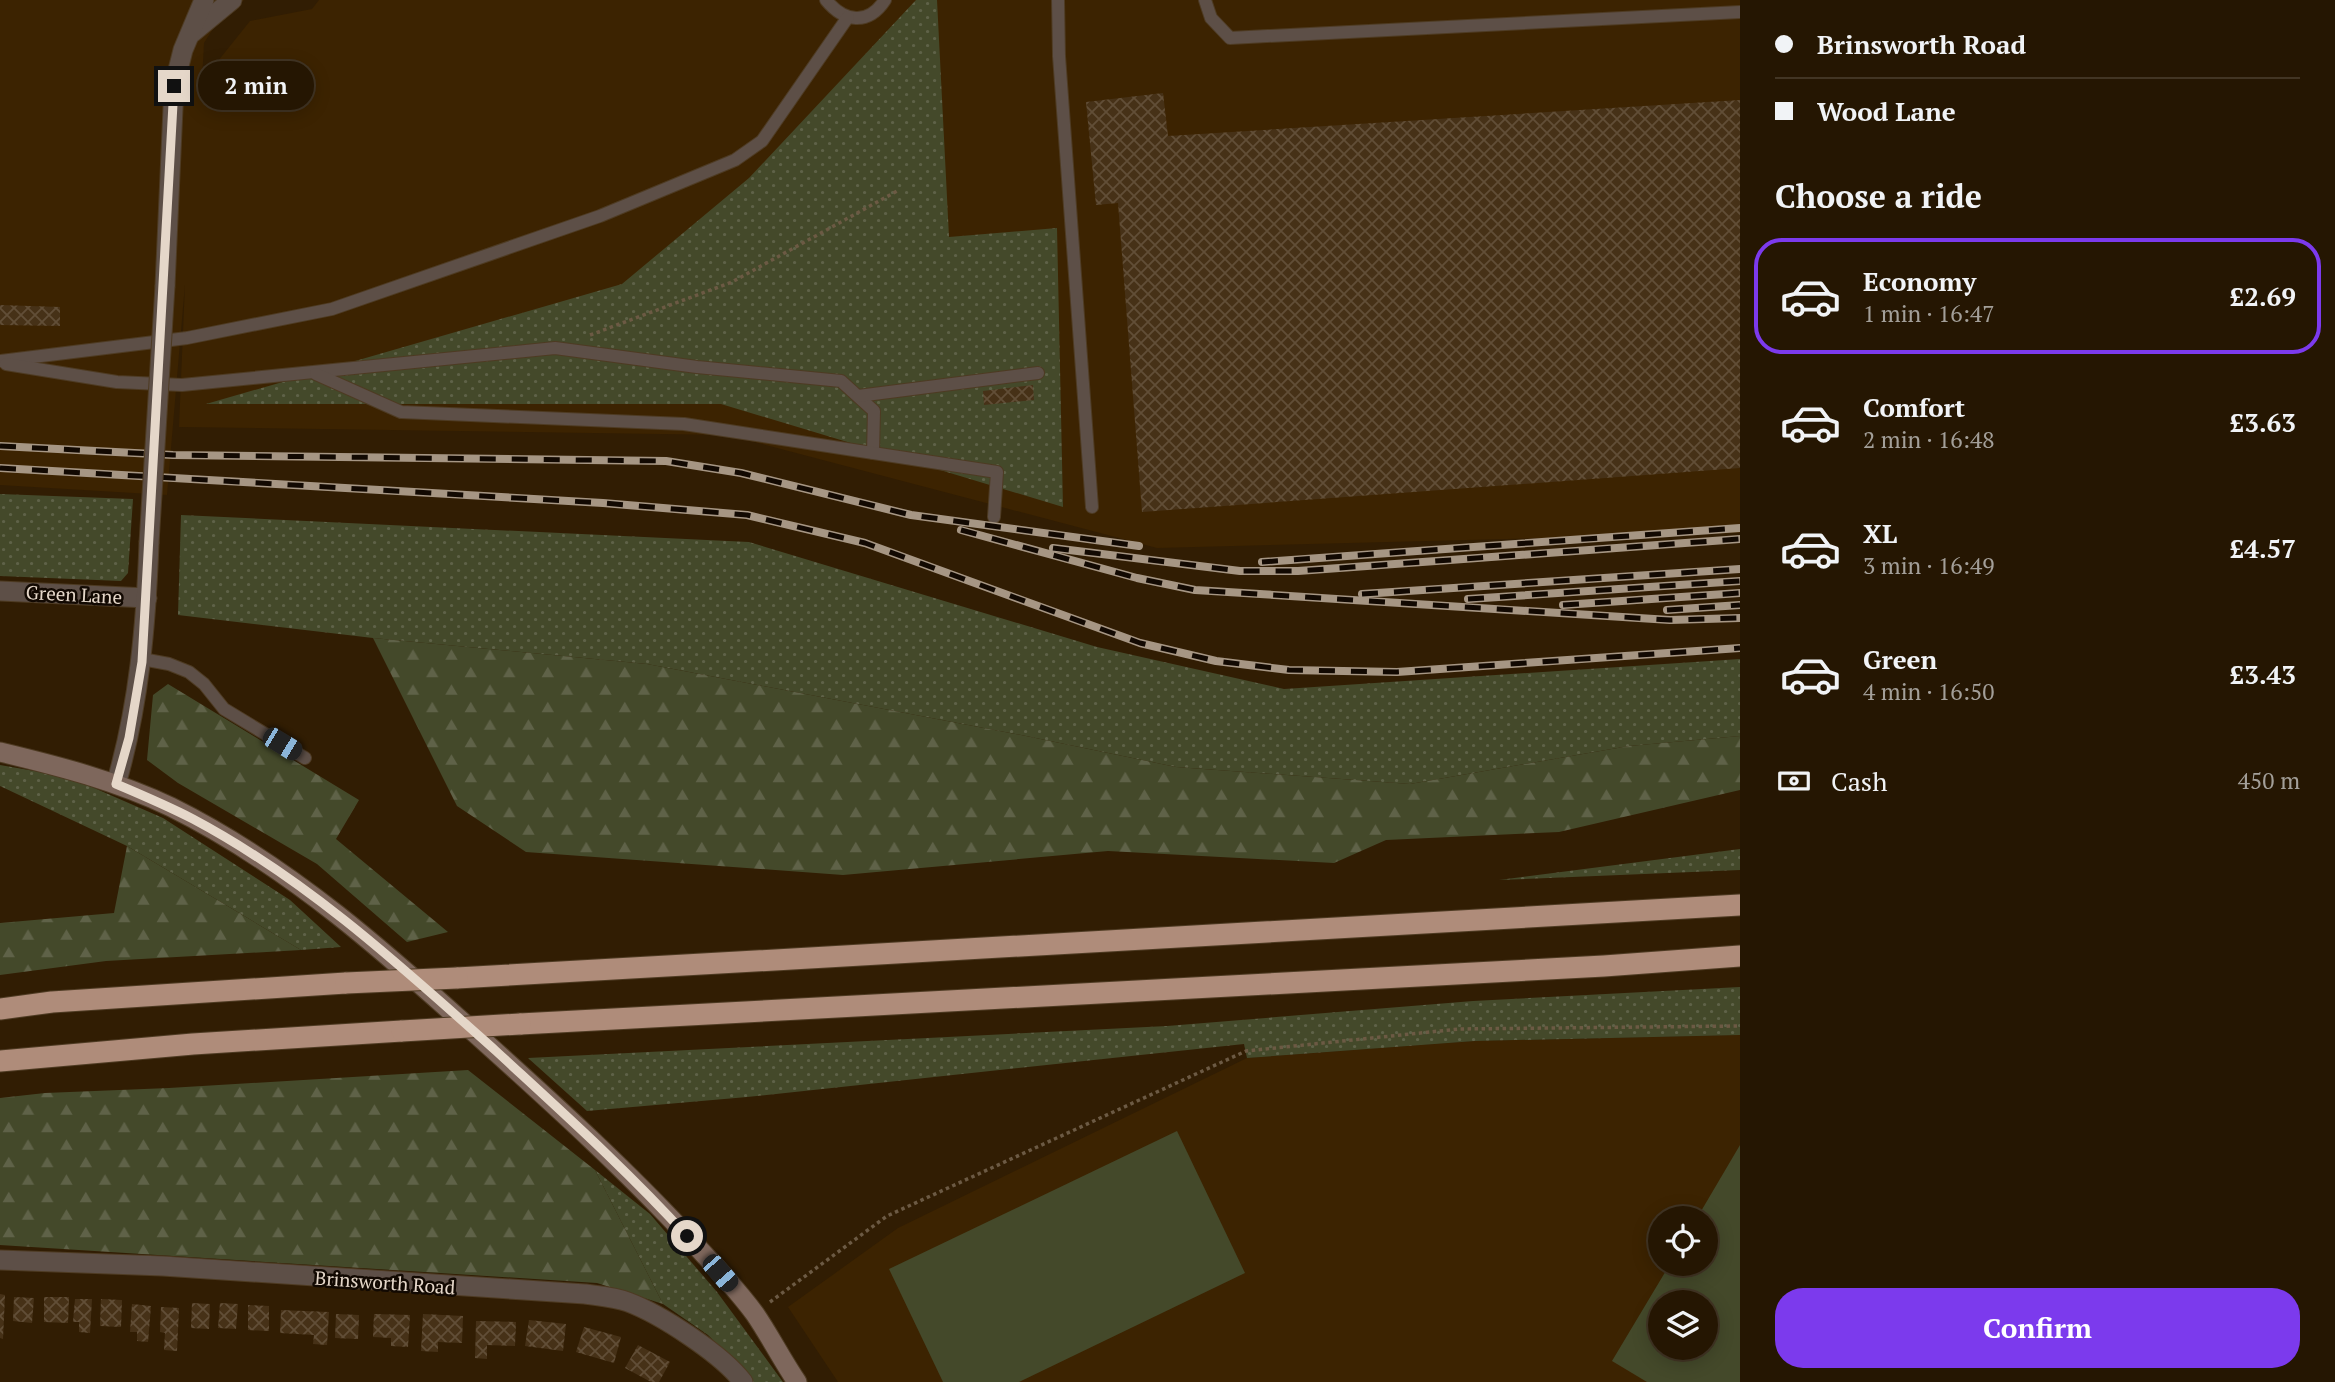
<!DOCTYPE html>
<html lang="en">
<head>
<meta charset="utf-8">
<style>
  body { margin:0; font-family:"PT Serif",serif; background:#312311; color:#f1f3f6; height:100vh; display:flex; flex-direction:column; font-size:26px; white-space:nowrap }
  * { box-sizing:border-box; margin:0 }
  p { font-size:23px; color:#a39f99 }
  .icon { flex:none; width:38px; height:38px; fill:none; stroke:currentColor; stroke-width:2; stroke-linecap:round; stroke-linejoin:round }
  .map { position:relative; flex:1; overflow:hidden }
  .panel { display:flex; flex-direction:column; background:#251602; width:595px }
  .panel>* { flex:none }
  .guide { display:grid; align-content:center; height:154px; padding:0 35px; background:#251602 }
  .controls { position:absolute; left:1648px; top:1206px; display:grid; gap:14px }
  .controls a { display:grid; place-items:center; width:70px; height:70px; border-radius:50%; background:#251602; box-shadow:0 4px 18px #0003,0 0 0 2px #423524; font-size:35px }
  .end { position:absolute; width:32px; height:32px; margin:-16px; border:9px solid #e5d7c9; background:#111; box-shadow:0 0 0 4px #111 }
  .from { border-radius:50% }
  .bubble { position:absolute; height:49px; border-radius:24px; background:#251602; box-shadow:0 4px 18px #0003,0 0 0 2px #423524; font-size:23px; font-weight:800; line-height:49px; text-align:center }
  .car { position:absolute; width:21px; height:42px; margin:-21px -10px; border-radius:9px; box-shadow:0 0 5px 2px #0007; background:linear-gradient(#222 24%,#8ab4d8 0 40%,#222 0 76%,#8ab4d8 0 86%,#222 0) }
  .guide b { display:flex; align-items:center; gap:24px; height:66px; font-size:26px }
  .guide b+b { border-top:2px solid #423524 }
  .guide i { width:18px; height:18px; background:#f1f3f6 }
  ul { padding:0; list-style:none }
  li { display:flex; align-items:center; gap:21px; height:116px; margin:0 14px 10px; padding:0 21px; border:4px solid transparent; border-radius:28px }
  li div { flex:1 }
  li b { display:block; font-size:26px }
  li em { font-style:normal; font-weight:800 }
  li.current { border-color:#7c3aed }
  li>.icon { width:63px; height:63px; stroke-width:1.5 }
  h2 { padding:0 35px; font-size:32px; line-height:84px }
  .pay { display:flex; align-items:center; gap:18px; height:77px; padding:0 35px; font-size:26px }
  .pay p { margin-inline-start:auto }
  .action { display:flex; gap:14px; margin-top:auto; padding:14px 35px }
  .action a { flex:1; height:80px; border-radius:28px; background:#7c3aed; color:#fff; font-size:28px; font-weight:800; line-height:80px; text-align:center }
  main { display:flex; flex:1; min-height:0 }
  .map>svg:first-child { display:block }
  .built { fill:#3c2301; fill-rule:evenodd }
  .grass { fill:url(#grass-dots) }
  .forest { fill:url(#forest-firs) }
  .green { fill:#44492a; fill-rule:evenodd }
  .building { fill:url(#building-cross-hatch) }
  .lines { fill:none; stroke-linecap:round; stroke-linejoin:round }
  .service-casing { stroke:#4e3b23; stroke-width:14 }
  .minor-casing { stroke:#4e3b23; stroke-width:21 }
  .secondary-casing { stroke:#4e3b23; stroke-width:21 }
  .motorway-casing { stroke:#4e3b23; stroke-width:23 }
  .path { stroke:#6c5a44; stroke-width:3.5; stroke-dasharray:3.5 3.5; stroke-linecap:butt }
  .service { stroke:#5d4f47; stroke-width:12 }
  .minor { stroke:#5d4f47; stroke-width:19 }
  .secondary { stroke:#7e675c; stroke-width:19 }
  .motorway { stroke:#af8c7a; stroke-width:21 }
  .rail-casing { stroke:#a69684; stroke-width:8 }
  .rail { stroke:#120902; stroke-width:5; stroke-dasharray:16; stroke-linecap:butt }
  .minor-bridge-casing { stroke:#4e3b23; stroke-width:21; stroke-linecap:butt }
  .motorway-bridge-casing { stroke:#4e3b23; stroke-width:23; stroke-linecap:butt }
  .minor-bridge { stroke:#5d4f47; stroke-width:19 }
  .motorway-bridge { stroke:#af8c7a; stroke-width:21 }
  .route { stroke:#e5d7c9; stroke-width:9 }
  .labels { text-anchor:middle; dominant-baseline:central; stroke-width:5; stroke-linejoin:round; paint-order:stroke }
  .street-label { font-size:19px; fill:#e5d7c9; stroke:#120902 }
</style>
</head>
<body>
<main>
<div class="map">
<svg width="1740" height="1382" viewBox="0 0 1740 1382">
  <defs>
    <pattern id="grass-dots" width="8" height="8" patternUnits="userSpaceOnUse" patternTransform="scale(1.75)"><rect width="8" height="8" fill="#44492a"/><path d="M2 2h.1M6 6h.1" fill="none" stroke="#5f6248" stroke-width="1.8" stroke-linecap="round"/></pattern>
    <pattern id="forest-firs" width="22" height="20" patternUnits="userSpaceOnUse" patternTransform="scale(1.75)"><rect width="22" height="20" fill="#44492a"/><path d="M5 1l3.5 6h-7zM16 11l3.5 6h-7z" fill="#5f6248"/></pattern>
    <pattern id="building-cross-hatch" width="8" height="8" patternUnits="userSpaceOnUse" patternTransform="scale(1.75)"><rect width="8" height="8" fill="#463117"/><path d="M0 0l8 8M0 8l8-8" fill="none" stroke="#614e37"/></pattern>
  </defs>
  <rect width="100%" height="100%" fill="#311d03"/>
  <g class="built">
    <path d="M 0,0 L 245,0 L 240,2 L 221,16 L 204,43 L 202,81 L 250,21 L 312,9 L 319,0 L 1740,0 L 1740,533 L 1157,548 L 728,435 L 179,427 L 185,284 L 167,495 L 0,485 Z"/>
    <path d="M 1740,1035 L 1740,1382 L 838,1382 L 788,1307 L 898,1228 L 1247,1058 L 1475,1041 ZM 1661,1218 L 1706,1218 L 1706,1264 L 1661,1264 ZM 1661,1302 L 1706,1302 L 1706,1348 L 1661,1348 Z"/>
  </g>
  <g class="grass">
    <path d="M 916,0 L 937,0 L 949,237 L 1057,228 L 1063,507 L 721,404 L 206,404 L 622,284 L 749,178 Z"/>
    <path d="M 0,494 L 133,499 L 128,573 L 121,581 L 0,576 Z"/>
    <path d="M 181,515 L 749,542 L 1097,647 L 1284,689 L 1740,659 L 1740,736 L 1629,746 L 1410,784 L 1176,767 L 1026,736 L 647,664 L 373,638 L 178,615 Z"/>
    <path d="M 0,765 L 69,777 L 163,818 L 290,900 L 341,947 L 301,950 L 127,846 L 0,786 Z"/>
    <path d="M 1740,849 L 1740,870 L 1499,880 Z"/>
    <path d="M 1740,987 L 1740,1035 L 1475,1041 L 1247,1058 L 1244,1044 L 747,1097 L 587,1111 L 528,1058 L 1167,1026 L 1473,1001 Z"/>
    <path d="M 595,1170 L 650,1214 L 717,1292 L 783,1382 L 752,1382 L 739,1366 L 708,1335 L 663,1304 Z"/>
  </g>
  <g class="forest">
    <path d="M 373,638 L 647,664 L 1026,736 L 1176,767 L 1410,784 L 1629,746 L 1740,736 L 1740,790 L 1559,832 L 1386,840 L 1334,863 L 1108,851 L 843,875 L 526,852 L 457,806 Z"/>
    <path d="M 168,684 L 359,800 L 336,839 L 448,932 L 407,942 L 317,864 L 178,783 L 147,760 L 153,695 Z"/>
    <path d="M 127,846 L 301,950 L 106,961 L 0,975 L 0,923 L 114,913 Z"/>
    <path d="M 468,1070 L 595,1170 L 663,1304 L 597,1283 L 0,1245 L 0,1098 L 45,1093 L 169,1088 Z"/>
  </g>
  <g class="green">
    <path d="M 1177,1131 L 1245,1273 L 1019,1382 L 943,1382 L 889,1269 Z"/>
    <path d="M 1740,1145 L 1740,1382 L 1647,1382 L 1612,1361 L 1670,1264 L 1706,1264 L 1706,1218 L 1697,1218 ZM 1661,1302 L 1706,1302 L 1706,1348 L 1661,1348 Z"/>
  </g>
  <g class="building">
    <path d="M 1163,93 L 1168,136 L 1740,100 L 1740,468 L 1142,512 L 1118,203 L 1096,205 L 1086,102 Z"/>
    <path d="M 0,305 L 60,307 L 60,326 L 0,325 Z"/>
    <path d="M 1033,385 L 1034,400 L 984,405 L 983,391 Z"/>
    <path d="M 0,1294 L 5,1295 L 3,1339 L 0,1338 Z"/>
    <path d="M 14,1297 L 34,1298 L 32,1323 L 13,1321 Z"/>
    <path d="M 44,1297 L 69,1297 L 68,1323 L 44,1322 Z"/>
    <path d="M 75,1299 L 92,1299 L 90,1333 L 79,1332 L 79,1322 L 73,1322 Z"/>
    <path d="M 101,1299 L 122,1300 L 121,1327 L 100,1326 Z"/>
    <path d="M 192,1303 L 210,1304 L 209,1329 L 191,1328 Z"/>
    <path d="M 220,1303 L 238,1304 L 236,1329 L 218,1328 Z"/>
    <path d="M 132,1304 L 151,1306 L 148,1342 L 137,1341 L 137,1332 L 130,1332 Z"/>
    <path d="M 248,1305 L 269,1306 L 269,1331 L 248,1330 Z"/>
    <path d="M 161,1307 L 179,1308 L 177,1351 L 164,1350 L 165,1333 L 160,1332 Z"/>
    <path d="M 281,1310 L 329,1312 L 327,1345 L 313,1344 L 314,1335 L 280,1333 Z"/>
    <path d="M 336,1314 L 359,1315 L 358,1339 L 335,1338 Z"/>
    <path d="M 374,1314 L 410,1315 L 408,1347 L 391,1346 L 391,1338 L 373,1337 Z"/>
    <path d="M 423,1314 L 463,1316 L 462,1343 L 438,1342 L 438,1352 L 421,1351 Z"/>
    <path d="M 529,1320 L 566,1324 L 563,1351 L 525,1346 Z"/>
    <path d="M 476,1321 L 516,1322 L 515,1346 L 487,1345 L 487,1359 L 475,1358 Z"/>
    <path d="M 584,1327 L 621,1337 L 614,1363 L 576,1352 Z"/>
    <path d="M 638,1345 L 670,1362 L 659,1382 L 651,1382 L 625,1368 Z"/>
  </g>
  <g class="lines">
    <defs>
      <g id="service">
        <path d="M 826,0 C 844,22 868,26 885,0"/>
        <path d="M 1058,0 L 1059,56 L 1092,507"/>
        <path d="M 1205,0 L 1211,18 L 1230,38 L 1740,12"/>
        <path d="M 0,361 L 187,338 L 332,309 L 600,216 L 735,160 L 762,141 L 848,17"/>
        <path d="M 6,364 L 117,382 L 182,385 L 555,348 L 697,367 L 841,381 L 874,411 L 873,453"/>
        <path d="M 316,374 L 401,412 L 684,424 L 997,472 L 994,517"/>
        <path d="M 858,396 L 1038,373"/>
        <path d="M 142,659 L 169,664 L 189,672 L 204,684 L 224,709 L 305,758"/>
      </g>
      <g id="minor">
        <path d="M 192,33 L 232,0"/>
        <path d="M 165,286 L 174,86 L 183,50 L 204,0"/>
        <path d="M 0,591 L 147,598"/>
        <path d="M 116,784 C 139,705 146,626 149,543"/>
        <path d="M 0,1260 L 163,1266 L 585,1294 C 599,1296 615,1297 628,1302 C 660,1314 722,1354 743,1382"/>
      </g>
      <path id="secondary" d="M 0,752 C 58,766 117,781 171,807 C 290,866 390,956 487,1044 C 557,1107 626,1170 689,1238 C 712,1263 736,1288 755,1314 C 770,1336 782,1360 797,1382"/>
      <g id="motorway">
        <path d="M 457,978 L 1740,905"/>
        <path d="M 0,1009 L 52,1002 L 346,983"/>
        <path d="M 520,1024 L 1604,966 L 1740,956"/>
        <path d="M 0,1061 L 193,1044 L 402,1031"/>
      </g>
    </defs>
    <use href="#service" class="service-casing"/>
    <use href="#minor" class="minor-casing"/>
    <use href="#secondary" class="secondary-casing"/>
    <use href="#motorway" class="motorway-casing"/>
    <g class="path">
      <path d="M 590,335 L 732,282 L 899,190"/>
      <path d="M 770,1302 L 887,1216 L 1246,1051 L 1459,1029 L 1740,1026"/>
    </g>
    <use href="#service" class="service"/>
    <use href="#minor" class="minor"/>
    <use href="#secondary" class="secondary"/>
    <use href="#motorway" class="motorway"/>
    <defs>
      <g id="rail">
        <path d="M 0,446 L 173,455 L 666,461 L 741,473 L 911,515 L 1139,546"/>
        <path d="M 0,468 L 603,503 L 747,515 L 865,543 L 1140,643 L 1216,661 L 1289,670 L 1397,672 L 1740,648"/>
        <path d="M 961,530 L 1137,578 L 1195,590 L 1670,620 L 1740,618"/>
        <path d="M 1053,548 L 1240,571 L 1298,571 L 1740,539"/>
        <path d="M 1262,562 L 1740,528"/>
        <path d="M 1362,594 L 1740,569"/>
        <path d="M 1468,599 L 1740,581"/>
        <path d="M 1563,605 L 1740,593"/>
        <path d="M 1667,610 L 1740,605"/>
      </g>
    </defs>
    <use href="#rail" class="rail-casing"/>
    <use href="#rail" class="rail"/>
    <defs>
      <path id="minor-bridge" d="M 149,543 L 165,286"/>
      <g id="motorway-bridge">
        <path d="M 346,983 L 457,978"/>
        <path d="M 402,1031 L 520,1024"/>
      </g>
    </defs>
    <use href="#minor-bridge" class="minor-bridge-casing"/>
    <use href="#motorway-bridge" class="motorway-bridge-casing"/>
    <use href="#minor-bridge" class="minor-bridge"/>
    <use href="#motorway-bridge" class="motorway-bridge"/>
  </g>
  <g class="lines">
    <path class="route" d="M 174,86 L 142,662 L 129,738 L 116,784 C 142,795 168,806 193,819 C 306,879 401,966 496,1051 C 561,1111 627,1170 687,1236"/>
  </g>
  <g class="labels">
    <g class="street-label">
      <text transform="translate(74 594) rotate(3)">Green Lane</text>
      <text transform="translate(385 1282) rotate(4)">Brinsworth Road</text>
    </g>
  </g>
</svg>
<div class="controls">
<a><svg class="icon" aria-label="locate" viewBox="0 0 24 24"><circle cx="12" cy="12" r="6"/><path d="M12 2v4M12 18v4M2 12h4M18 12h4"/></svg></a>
<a><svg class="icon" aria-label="layers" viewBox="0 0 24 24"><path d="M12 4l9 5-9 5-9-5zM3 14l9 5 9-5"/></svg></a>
</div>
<i class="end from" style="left:687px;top:1236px"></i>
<i class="end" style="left:174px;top:86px"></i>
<div class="bubble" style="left:198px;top:61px;width:116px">2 min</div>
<i class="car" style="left:282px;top:744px;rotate:121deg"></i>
<i class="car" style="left:720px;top:1273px;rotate:139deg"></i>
</div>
<section class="panel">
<div class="guide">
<b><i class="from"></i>Brinsworth Road</b>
<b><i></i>Wood Lane</b>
</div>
<h2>Choose a ride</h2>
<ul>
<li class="current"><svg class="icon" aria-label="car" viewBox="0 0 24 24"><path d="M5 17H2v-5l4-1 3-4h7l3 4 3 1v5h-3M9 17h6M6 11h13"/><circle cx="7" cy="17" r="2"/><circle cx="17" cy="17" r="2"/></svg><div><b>Economy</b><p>1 min · 16:47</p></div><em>£2.69</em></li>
<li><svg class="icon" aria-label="car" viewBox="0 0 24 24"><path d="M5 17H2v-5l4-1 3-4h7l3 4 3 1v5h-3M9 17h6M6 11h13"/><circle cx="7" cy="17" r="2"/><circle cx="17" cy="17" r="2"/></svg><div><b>Comfort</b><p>2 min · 16:48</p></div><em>£3.63</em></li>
<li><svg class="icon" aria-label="car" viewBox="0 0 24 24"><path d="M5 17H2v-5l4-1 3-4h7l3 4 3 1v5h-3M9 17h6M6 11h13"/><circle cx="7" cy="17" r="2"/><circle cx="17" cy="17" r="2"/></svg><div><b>XL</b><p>3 min · 16:49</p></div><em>£4.57</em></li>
<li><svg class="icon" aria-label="car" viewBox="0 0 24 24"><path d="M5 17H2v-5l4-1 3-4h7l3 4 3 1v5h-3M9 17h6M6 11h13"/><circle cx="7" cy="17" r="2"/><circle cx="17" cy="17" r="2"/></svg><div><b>Green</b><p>4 min · 16:50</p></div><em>£3.43</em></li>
</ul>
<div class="pay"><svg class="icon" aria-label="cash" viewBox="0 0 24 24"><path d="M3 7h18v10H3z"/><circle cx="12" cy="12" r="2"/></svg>Cash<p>450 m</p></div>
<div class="action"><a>Confirm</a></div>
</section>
</main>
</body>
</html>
